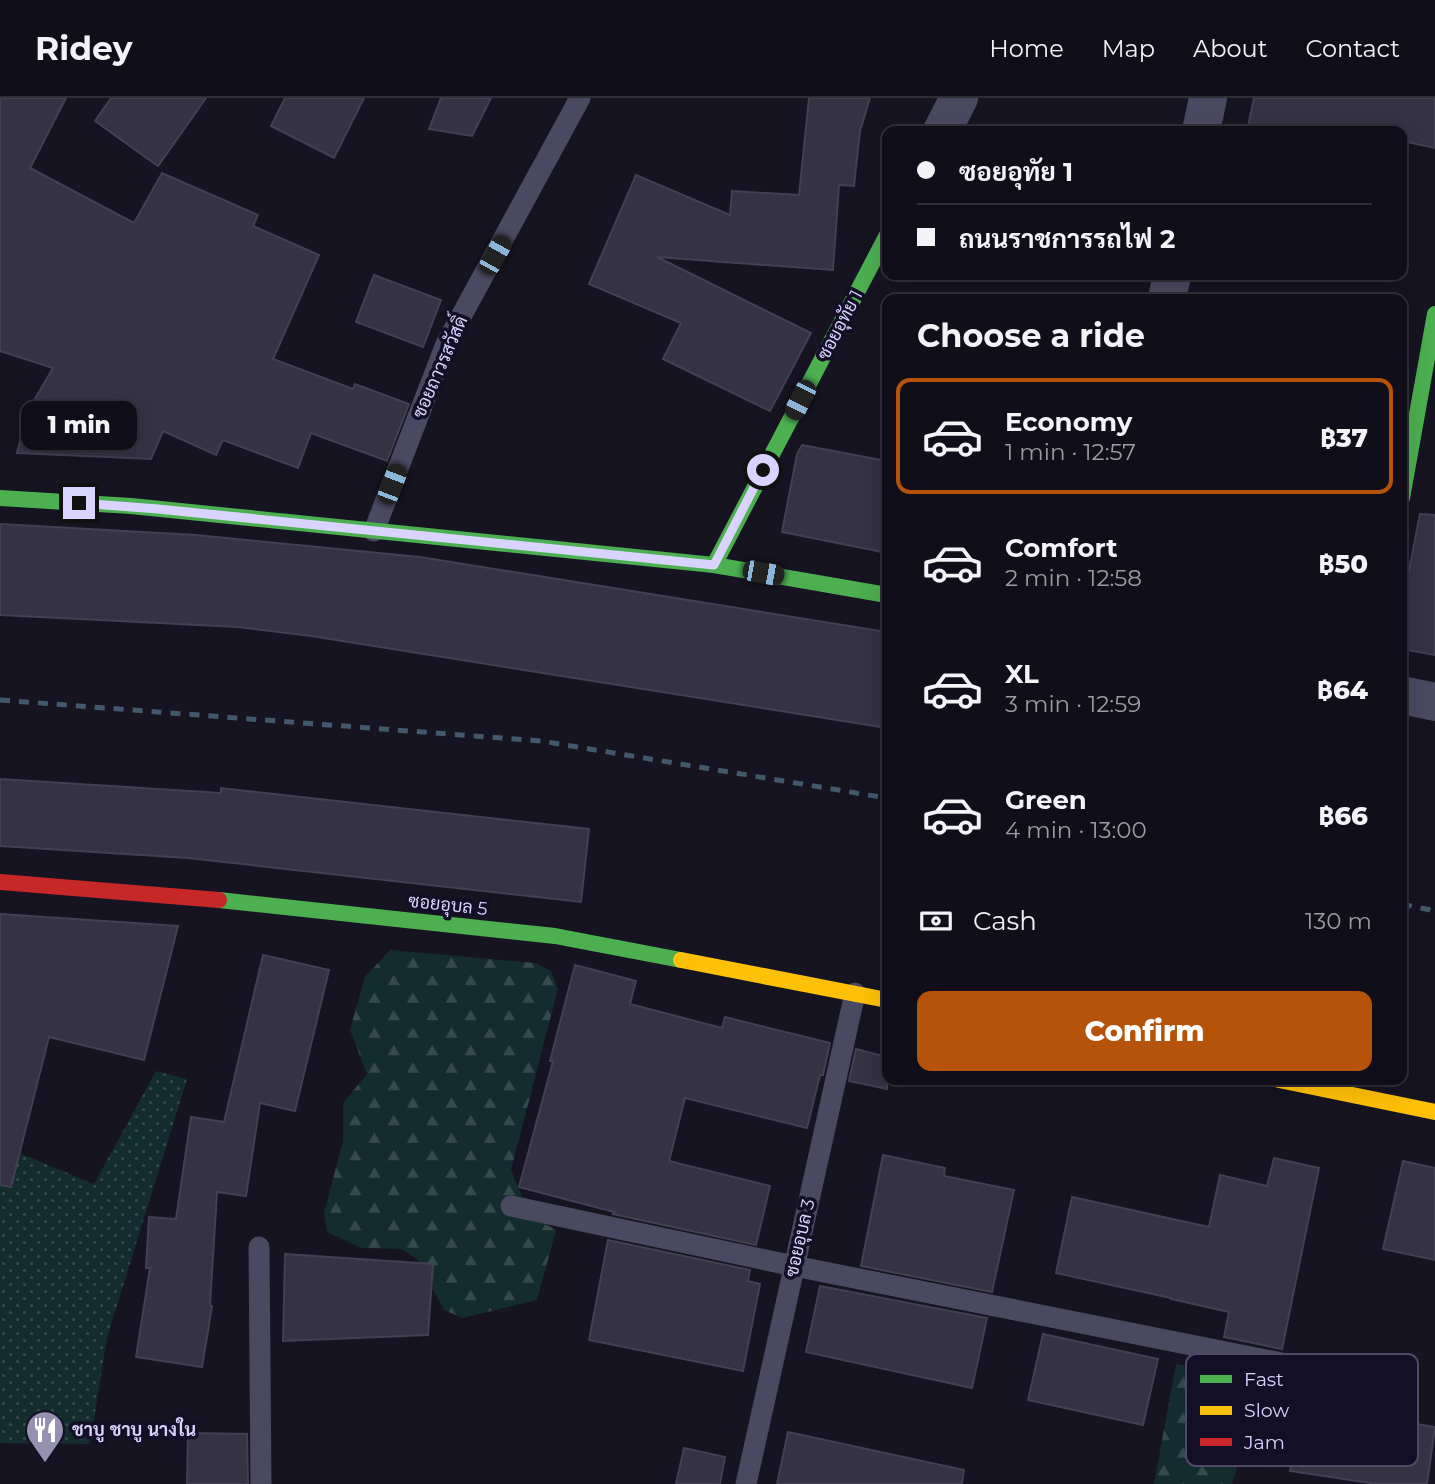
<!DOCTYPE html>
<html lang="en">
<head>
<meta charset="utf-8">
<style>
  body { margin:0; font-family:Montserrat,Sarabun,sans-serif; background:#1e1d26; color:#f1f3f6; height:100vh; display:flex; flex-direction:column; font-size:26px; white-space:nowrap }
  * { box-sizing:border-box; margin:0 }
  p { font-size:23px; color:#9c9ca2 }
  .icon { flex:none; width:38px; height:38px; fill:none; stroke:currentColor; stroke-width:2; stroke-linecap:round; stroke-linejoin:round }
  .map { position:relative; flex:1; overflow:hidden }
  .drawer { position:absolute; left:882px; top:196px; width:525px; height:791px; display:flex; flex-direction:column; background:#100f19; border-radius:14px; box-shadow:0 7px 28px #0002,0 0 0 2px #302f38 }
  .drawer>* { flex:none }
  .banner { position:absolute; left:882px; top:28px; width:525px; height:154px; border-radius:14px; box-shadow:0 7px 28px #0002,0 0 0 2px #302f38; display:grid; align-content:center; height:154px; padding:0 35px; background:#100f19 }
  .end { position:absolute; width:32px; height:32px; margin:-16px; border:9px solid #d9d4ff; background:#111; box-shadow:0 0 0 4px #111 }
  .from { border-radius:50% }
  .bubble { position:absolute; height:49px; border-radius:14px; background:#100f19; box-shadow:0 7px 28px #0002,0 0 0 2px #302f38; font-size:23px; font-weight:800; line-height:49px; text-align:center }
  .car { position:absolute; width:21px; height:42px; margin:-21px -10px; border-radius:9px; box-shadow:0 0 5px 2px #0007; background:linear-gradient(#222 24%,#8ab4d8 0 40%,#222 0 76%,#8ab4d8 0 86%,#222 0) }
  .banner b { display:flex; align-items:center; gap:24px; height:66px; font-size:26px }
  .banner b+b { border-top:2px solid #302f38 }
  .banner i { width:18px; height:18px; background:#f1f3f6 }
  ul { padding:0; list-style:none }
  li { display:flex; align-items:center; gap:21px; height:116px; margin:0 14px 10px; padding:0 21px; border:4px solid transparent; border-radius:14px }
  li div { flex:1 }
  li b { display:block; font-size:26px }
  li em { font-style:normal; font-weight:800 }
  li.active { border-color:#b45309 }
  li>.icon { width:63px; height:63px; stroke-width:1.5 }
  h2 { padding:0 35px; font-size:32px; line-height:84px }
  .pay { display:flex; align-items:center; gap:18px; height:77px; padding:0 35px; font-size:26px }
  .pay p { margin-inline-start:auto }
  .button { display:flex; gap:14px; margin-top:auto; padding:14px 35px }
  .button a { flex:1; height:80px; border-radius:14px; background:#b45309; color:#fff; font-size:28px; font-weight:800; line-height:80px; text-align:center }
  header { display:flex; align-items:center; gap:42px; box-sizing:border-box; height:98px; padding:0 35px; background:#100f19; border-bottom:2px solid #302f38 }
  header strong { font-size:33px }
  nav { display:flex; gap:38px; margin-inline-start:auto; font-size:24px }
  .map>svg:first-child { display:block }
  .grass { fill:url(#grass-dots) }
  .forest { fill:url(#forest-firs) }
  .building { fill:#343243; stroke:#433f54; stroke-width:2 }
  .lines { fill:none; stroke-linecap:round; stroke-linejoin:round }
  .lane { stroke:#4a4962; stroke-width:21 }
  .street { stroke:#4a4962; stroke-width:38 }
  .fast { stroke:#4caf50; stroke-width:16 }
  .slow { stroke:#ffc107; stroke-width:16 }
  .jam { stroke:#c62828; stroke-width:16 }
  .rail { stroke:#43596b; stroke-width:5; stroke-dasharray:10 9; stroke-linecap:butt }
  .route { stroke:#d9d4ff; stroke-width:9 }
  .labels { text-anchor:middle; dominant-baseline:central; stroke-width:7; stroke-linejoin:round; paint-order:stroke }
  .street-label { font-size:18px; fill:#d9d4ff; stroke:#130f26 }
  .poi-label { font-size:18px; font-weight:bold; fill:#d9d4ff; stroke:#130f26; text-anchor:start }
  .key { fill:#130f26; stroke:#4e4a67; stroke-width:2 }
  .key-label { font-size:19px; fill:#d9d4ff }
</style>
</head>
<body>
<header>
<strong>Ridey</strong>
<nav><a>Home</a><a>Map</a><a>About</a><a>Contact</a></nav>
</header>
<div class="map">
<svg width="1435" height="1386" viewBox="0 0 1435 1386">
  <defs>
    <pattern id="grass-dots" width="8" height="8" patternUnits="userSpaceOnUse" patternTransform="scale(1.75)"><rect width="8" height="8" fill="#132c2d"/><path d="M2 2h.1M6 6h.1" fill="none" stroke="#354a4c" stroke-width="1.8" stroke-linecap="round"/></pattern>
    <pattern id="forest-firs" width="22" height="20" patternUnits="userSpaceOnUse" patternTransform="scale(1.75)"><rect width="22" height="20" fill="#132c2d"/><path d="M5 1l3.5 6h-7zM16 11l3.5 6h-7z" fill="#354a4c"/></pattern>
  </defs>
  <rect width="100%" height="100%" fill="#161421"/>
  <path class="grass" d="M 156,973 L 187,981 L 107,1240 L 90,1346 L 0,1345 L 0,1047 L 94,1086 Z"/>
  <g class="forest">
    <path d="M 390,852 L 535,865 L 551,873 L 558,891 L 511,1072 L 530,1118 L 556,1132 L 537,1202 L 463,1220 L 444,1212 L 417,1161 L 401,1151 L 361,1150 L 327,1134 L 324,1115 L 343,1043 L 343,1005 L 367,976 L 350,932 L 365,879 Z"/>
    <path d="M 1176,1266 L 1286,1289 L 1273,1370 L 1239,1363 L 1232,1386 L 1154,1386 Z"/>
  </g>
  <g class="building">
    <path d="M 0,0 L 66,0 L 30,70 L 134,125 L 162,75 L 258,117 L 253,128 L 319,157 L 273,261 L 353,291 L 355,286 L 409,306 L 387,363 L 311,335 L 298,370 L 223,342 L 216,357 L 163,333 L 151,361 L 17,355 L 29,311 L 53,270 L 0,253 Z"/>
    <path d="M 111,0 L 206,0 L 158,68 L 95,23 Z"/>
    <path d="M 285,0 L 364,0 L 334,60 L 271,28 Z"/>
    <path d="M 441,0 L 491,0 L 472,38 L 429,31 Z"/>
    <path d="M 809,0 L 870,0 L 860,33 L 854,88 L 839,87 L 833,172 L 657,159 L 811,235 L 770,313 L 663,261 L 681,225 L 589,186 L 636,77 L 730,117 L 732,93 L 799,97 Z"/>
    <path d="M 1254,0 L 1435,0 L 1435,50 L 1402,43 L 1402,33 L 1247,33 Z"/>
    <path d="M 374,177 L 441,202 L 423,249 L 356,224 Z"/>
    <path d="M 802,347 L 887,363 L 887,455 L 782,434 L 797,356 Z"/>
    <path d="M 1420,416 L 1435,417 L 1435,557 L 1402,551 L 1402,508 Z"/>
    <path d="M 0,426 L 196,437 L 420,459 L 887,534 L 887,630 L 311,538 L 238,529 L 0,517 Z"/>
    <path d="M 0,681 L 221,695 L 221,690 L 589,731 L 581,804 L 188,760 L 0,748 Z"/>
    <path d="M 0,816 L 178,828 L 144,962 L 49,939 L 11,1089 L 0,1087 Z"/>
    <path d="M 263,857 L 329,872 L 295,1013 L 260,1005 L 246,1098 L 217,1094 L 210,1207 L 212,1208 L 202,1269 L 136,1259 L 150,1170 L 146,1170 L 149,1119 L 176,1121 L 191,1019 L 224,1024 Z"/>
    <path d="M 575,867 L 636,883 L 630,906 L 722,930 L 725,919 L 830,945 L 823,977 L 820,977 L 807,1030 L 685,1000 L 669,1063 L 770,1088 L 756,1147 L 613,1116 L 614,1114 L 519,1089 L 553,963 L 550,963 Z"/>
    <path d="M 856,951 L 887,959 L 887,991 L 849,983 Z"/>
    <path d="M 883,1057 L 945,1070 L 944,1078 L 1014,1092 L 992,1194 L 861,1168 Z"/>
    <path d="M 1274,1060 L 1319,1070 L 1282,1251 L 1224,1239 L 1229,1214 L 1171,1201 L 1171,1200 L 1056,1175 L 1072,1099 L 1209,1129 L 1220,1077 L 1267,1088 Z"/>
    <path d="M 1403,1063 L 1435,1070 L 1435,1162 L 1383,1151 Z"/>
    <path d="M 608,1142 L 750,1172 L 748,1183 L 760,1186 L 743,1273 L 589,1242 Z"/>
    <path d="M 285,1156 L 433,1166 L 428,1237 L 283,1243 Z"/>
    <path d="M 820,1188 L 987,1220 L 972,1290 L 806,1254 Z"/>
    <path d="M 1043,1236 L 1158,1261 L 1143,1327 L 1028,1302 Z"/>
    <path d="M 1391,1322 L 1435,1329 L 1427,1386 L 1377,1386 L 1290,1373 L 1297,1328 L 1388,1342 Z"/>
    <path d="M 788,1334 L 964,1372 L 962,1386 L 777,1386 Z"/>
    <path d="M 188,1335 L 247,1336 L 248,1386 L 187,1386 Z"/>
    <path d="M 684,1350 L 725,1359 L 720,1386 L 676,1386 Z"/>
  </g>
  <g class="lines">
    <g class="lane">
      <path d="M 374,433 L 446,246 L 580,0"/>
      <path d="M 511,1108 L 794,1168 L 1367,1282"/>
      <path d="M 259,1149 L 261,1386"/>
      <path d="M 746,1386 L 855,895"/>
    </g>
    <g class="street">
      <path d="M 942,33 L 959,0"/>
      <path d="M 1201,33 L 1208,0"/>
      <path d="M 1167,201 L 1172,177"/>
      <path d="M 1402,597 L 1435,604"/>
    </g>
    <g class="fast">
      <path d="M 0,400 L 131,408 L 714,467 L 887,497"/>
      <path d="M 1402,400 L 1435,216"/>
      <path d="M 714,467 L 887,137"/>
      <path d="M 219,802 L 555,838 L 681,862"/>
    </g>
    <g class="slow">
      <path d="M 681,862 L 887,902"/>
      <path d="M 1279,982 L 1435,1014"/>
    </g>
    <path class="jam" d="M 0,784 L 219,802"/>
    <g class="rail">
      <path d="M 0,602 L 541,643 L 887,700"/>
      <path d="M 1402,806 L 1435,813"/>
    </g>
  </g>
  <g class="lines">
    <path class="route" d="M 79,405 L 158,411 L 714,467 L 763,372"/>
  </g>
  <defs>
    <symbol id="restaurant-pin" viewBox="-11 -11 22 30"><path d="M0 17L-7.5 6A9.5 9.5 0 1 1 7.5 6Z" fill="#9591b1" stroke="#130f26"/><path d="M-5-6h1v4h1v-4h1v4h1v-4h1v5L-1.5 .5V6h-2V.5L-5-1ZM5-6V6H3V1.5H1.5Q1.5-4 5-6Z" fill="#fff"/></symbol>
  </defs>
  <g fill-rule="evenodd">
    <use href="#restaurant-pin" x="23" y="1310" width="44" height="60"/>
  </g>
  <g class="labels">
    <g class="street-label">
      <text transform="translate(840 227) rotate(-62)">ซอยอุทัย 1</text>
      <text transform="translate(440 269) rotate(-66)">ซอยถาวรสวัสดิ์</text>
      <text transform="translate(448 807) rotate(6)">ซอยอุบล 5</text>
      <text transform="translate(800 1140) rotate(-77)">ซอยอุบล 3</text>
    </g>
    <g class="poi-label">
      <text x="72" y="1332">ชาบู ชาบู นางใน</text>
    </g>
  </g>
  <rect x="1186" y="1256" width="232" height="112" rx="10" class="key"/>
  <rect x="1200" y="1277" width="32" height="8" fill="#4caf50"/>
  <rect x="1200" y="1308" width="32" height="9" fill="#ffc107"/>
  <rect x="1200" y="1340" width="32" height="8" fill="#c62828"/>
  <g class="key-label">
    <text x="1244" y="1288">Fast</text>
    <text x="1244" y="1319">Slow</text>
    <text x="1244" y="1351">Jam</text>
  </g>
</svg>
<i class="end from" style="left:763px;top:372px"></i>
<i class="end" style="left:79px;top:405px"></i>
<div class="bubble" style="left:21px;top:303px;width:116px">1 min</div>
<i class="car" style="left:495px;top:157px;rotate:29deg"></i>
<i class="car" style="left:800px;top:302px;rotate:207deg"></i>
<i class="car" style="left:392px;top:386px;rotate:21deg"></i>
<i class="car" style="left:763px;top:475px;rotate:100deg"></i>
<div class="banner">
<b><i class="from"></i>ซอยอุทัย 1</b>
<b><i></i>ถนนราชการรถไฟ 2</b>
</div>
<section class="drawer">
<h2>Choose a ride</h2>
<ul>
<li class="active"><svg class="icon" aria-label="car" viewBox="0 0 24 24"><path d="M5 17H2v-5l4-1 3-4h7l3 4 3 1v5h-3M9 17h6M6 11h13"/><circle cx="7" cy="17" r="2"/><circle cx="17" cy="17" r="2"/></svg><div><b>Economy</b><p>1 min · 12:57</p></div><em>฿37</em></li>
<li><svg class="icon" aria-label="car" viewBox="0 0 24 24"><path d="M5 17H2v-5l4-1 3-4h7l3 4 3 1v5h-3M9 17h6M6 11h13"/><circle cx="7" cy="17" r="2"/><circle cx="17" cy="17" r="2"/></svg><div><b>Comfort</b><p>2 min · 12:58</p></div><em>฿50</em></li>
<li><svg class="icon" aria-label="car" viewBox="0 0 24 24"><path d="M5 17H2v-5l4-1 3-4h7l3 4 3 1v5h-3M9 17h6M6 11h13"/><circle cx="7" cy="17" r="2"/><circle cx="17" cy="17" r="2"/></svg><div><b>XL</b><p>3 min · 12:59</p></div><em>฿64</em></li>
<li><svg class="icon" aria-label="car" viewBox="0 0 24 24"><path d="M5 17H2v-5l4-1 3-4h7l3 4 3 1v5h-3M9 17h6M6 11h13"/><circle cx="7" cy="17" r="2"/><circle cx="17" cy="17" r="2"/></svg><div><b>Green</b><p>4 min · 13:00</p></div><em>฿66</em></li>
</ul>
<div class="pay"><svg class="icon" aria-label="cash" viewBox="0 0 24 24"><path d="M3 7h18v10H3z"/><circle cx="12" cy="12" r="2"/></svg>Cash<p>130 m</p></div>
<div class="button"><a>Confirm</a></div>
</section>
</div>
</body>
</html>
